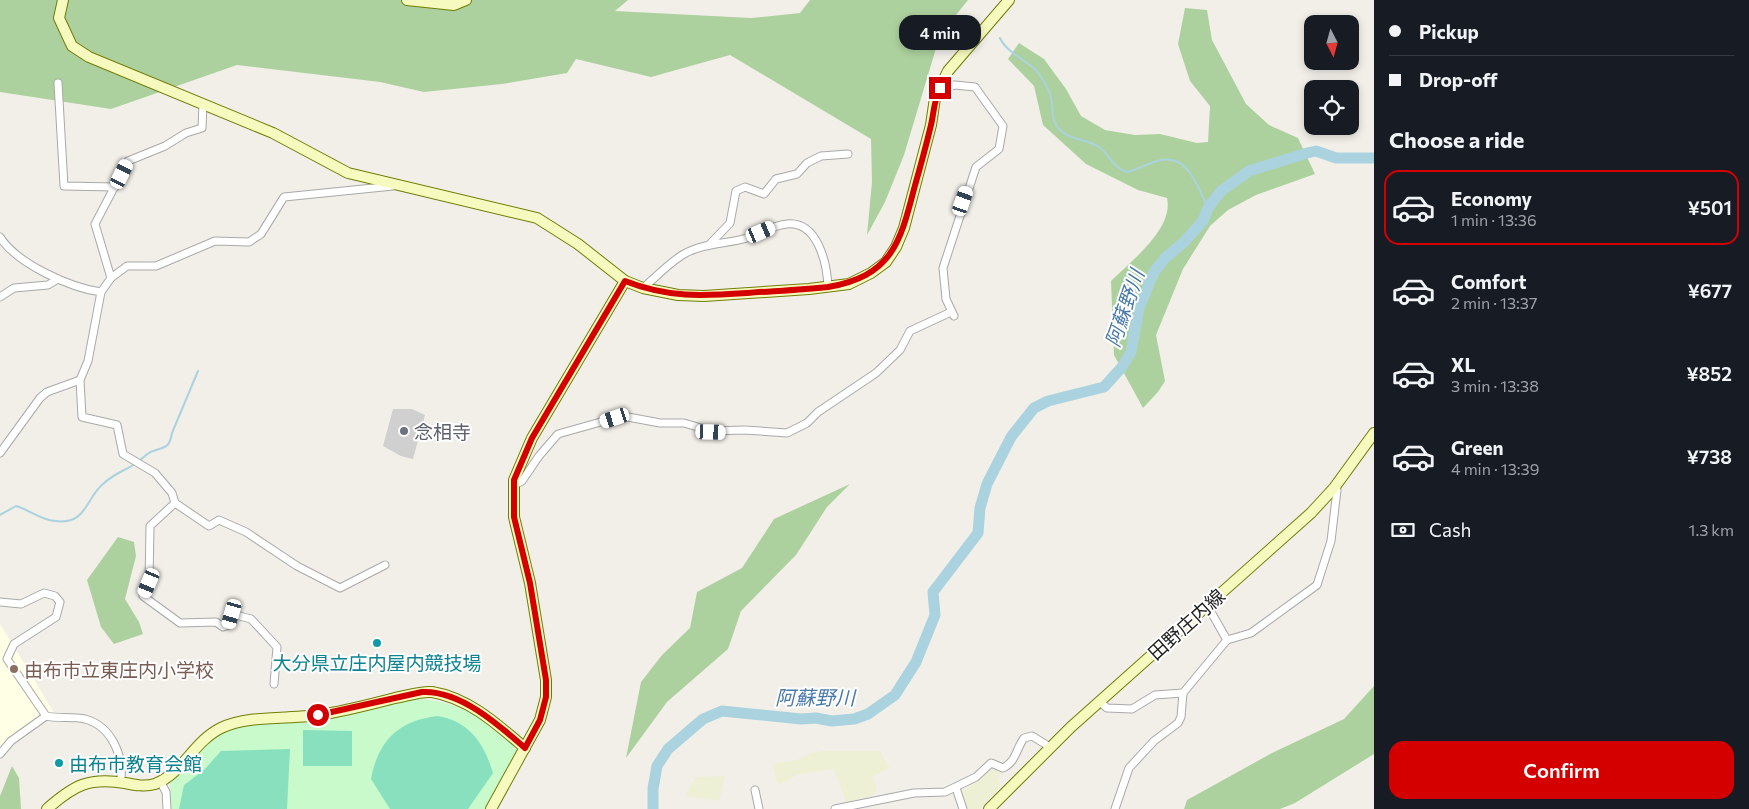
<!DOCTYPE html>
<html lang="en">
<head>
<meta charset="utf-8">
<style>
  body { margin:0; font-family:Commissioner,"Noto Sans JP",sans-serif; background:#20242c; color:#f1f3f6; height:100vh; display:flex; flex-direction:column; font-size:19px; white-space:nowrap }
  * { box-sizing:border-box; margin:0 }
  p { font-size:16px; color:#9ea1a6 }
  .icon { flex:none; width:28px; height:28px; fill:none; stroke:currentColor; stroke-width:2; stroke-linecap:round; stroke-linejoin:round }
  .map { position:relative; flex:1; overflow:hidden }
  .side { display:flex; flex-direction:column; background:#171b24; width:375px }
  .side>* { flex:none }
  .top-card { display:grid; align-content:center; height:110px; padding:0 15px; background:#171b24 }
  .needle { width:32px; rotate:174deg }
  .tools { position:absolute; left:1304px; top:15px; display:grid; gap:10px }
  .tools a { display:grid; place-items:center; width:55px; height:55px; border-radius:10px; background:#171b24; box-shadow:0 2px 8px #0003; font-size:25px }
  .end { position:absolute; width:22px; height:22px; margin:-11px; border:6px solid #d40000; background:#fff; box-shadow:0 0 0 2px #fff }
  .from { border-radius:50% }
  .bubble { position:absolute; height:35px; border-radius:15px; background:#171b24; box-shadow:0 2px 8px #0003; font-size:16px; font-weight:600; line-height:35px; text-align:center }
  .car { position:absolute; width:15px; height:30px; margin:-15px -8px; border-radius:6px; box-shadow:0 0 4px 1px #0007; background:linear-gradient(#fff 24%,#345 0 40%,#fff 0 76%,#345 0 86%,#fff 0) }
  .top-card b { display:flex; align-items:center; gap:18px; height:48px; font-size:19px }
  .top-card b+b { border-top:1px solid #363941 }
  .top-card i { width:12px; height:12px; background:#f1f3f6 }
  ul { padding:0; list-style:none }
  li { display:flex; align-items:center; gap:15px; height:75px; margin:0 10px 8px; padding:0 5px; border:2px solid transparent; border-radius:15px }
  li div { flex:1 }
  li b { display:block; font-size:19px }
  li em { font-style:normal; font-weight:600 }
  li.current { border-color:#d40000 }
  li>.icon { width:45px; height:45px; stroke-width:1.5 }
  h2 { padding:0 15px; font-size:22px; line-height:60px }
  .pay { display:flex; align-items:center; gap:12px; height:55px; padding:0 15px; font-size:19px }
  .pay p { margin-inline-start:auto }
  .primary-button { display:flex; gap:10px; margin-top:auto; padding:10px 15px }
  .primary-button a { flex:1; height:58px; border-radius:15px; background:#d40000; color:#fff; font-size:20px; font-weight:600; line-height:58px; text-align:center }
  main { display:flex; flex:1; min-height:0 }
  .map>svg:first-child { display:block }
  .education { fill:#ffffe5 }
  .religious { fill:#d0d0d0 }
  .farmland { fill:#eef0d5 }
  .forest { fill:#add19e }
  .park { fill:#c8facc }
  .pitch { fill:#88e0be }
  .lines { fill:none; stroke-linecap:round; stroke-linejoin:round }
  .stream { stroke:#aad3df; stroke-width:2 }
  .river { stroke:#aad3df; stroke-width:11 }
  .street-casing { stroke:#a9a9a9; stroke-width:9 }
  .secondary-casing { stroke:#707d05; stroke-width:12 }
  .street { stroke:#fff; stroke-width:7 }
  .secondary { stroke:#f7fabf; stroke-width:10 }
  .route { stroke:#d40000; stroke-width:6 }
  .worship-dot { fill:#6b7280; stroke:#fff; stroke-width:2 }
  .culture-dot { fill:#0f9aa8; stroke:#fff; stroke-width:2 }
  .education-dot { fill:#8d6e63; stroke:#fff; stroke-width:2 }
  .labels { text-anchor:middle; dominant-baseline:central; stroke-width:4; stroke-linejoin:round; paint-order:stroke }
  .worship-label { font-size:19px; fill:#5b616d; stroke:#fff; text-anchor:start }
  .street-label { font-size:19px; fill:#222; stroke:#fff }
  .culture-label { font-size:19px; fill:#0d838f; stroke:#fff }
  .education-label { font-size:19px; fill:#785e54; stroke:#fff; text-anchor:start }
  .water-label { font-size:20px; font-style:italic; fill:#4a7aab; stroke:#fff }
</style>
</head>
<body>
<main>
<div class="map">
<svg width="1374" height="809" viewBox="0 0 1374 809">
  <rect width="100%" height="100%" fill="#f2efe9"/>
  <path class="education" d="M 0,624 L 55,714 L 0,751 Z"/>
  <path class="religious" d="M 393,409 L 412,409 L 425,415 L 413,459 L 401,456 L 383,446 Z"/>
  <g class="farmland">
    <path d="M 822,751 L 880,751 L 890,768 L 872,777 L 877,789 L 872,796 L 846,802 L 834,769 L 797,775 L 781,784 L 777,783 L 772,764 L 797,760 L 811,753 Z"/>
    <path d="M 992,769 L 1003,773 L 998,778 L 1001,787 L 980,809 L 968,809 L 962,791 Z"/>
    <path d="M 725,776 L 719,801 L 685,796 L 696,777 Z"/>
  </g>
  <g class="forest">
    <path d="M 0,0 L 628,0 L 615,11 L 751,18 L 800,13 L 810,0 L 968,0 L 940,35 L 904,155 L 885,202 L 867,235 L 872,182 L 871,139 L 730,55 L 651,77 L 576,59 L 567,73 L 502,84 L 424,92 L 380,82 L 237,65 L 111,109 L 0,92 Z"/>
    <path d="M 1185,8 L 1207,10 L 1212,40 L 1246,104 L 1269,125 L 1298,138 L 1315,174 L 1256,195 L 1228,210 L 1210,226 L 1183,269 L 1156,335 L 1165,381 L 1158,392 L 1143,408 L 1114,355 L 1111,281 C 1130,262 1174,229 1167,198 L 1138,190 L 1086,164 L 1043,125 L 1034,86 L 1008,59 L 1019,43 L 1044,59 L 1066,89 L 1081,116 L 1105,130 L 1135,135 L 1160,134 L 1197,143 L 1208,142 L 1210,106 L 1190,81 L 1178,44 Z"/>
    <path d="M 850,484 L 827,507 L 796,555 L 741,611 L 728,649 L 667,702 L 626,758 L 641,682 L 662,655 L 690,628 L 697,592 L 742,568 L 774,519 Z"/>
    <path d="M 118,537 L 134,542 L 136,556 L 125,599 L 139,622 L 143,634 L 114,644 L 101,627 L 87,580 Z"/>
    <path d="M 1374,686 L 1374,754 L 1295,803 L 1280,809 L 1184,809 L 1187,800 L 1272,753 L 1344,719 Z"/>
    <path d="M 12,766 L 19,778 L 21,809 L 0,809 L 0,796 Z"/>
  </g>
  <path class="park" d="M 416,699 C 452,698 494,722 517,751 L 517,756 L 488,809 L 171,809 L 170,784 L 213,737 L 240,725 L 318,719 Z"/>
  <g class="pitch">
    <path d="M 437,716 C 470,721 484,744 493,773 L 468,809 L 390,809 L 371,779 C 378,741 398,721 437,716 Z"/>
    <path d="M 303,730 L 352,731 L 352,766 L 303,766 Z"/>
    <path d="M 290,749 L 287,809 L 179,809 L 184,785 L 204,770 L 221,751 Z"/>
  </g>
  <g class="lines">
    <g class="stream">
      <path d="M 1000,38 C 1006,52 1026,60 1037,71 C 1042,78 1050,90 1051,98 C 1054,111 1050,121 1061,131 C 1072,141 1087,139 1099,147 C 1110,155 1113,168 1127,172 C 1138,169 1147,164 1157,161 C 1188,152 1197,186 1208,208"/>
      <path d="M 139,461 C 143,458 148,452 153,451 C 166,446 169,449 172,433 L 198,371"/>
      <path d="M 0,515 L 16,506 C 30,510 40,520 55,521 C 87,525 85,499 103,484 C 115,473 122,472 135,464"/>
    </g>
    <path class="river" d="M 653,809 L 653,789 L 657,766 L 668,749 L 703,719 L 722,711 L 801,719 L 816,718 L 832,721 L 854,719 L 868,714 L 895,695 L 916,662 L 935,615 L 933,592 L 978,533 L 980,508 L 987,484 L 1011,437 L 1034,408 L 1048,401 L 1104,387 L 1122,367 L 1131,352 L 1139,308 L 1154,272 L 1165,258 L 1184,242 L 1203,221 L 1208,208 L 1221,191 L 1249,171 L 1307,153 L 1316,151 L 1336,158 L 1374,158"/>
    <defs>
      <g id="street">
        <path d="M 58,83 L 64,186 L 115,187"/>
        <path d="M 940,88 L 955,85 L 975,87 L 1003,126 L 999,149 L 976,167 L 943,268 L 946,299 L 954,316"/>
        <path d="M 0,237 C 17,264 71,288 101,292"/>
        <path d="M 709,245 L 730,223 L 736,191 L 745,187 L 764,194 L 776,179 L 797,174 L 807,163 L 821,156 L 848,154"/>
        <path d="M 111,278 L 95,224 L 128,161 L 165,146 L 186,133 L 202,128 L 203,103"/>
        <path d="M 643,288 C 656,277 670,262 684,254 C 703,243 727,244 747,238 C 761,234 772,225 787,224 C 818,221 827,264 828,287"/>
        <path d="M 0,297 L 14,288 L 48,285 L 58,279"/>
        <path d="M 0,453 L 40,398 L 47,392 L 80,380"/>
        <path d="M 514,485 L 522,481 L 539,456 L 558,434 L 615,418 L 628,417 L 660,423 L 684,423 L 711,431 L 745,430 L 787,433 L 807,423 L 818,412 L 876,373 L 900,350 L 910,331 L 951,312"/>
        <path d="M 175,503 L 150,526 L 149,583 L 143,596 L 180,623 L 216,622 L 223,627 L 229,625 L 232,614 L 251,619 L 277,647 L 274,684"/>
        <path d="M 385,565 L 340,588 L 297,566 L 246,532 L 219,520 L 209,526 L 175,503 L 172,493 L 155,473 L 123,454 L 117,425 L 82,417 L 80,380 L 88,361 L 101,292 L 111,278 L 127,266 L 156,266 L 215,241 L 249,242 L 261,234 L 284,197 L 393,186"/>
        <path d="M 0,602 L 21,604 L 44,593 L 55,596 L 60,602 L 56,617 L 14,644 L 7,659 L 46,716 C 58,719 72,716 85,719 C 111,726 123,754 121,779"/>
        <path d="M 1207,605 L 1227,640"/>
        <path d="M 1099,701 L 1107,708 L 1132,709 L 1155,695 L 1183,693"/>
        <path d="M 0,754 L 11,741 L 46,716"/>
        <path d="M 160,781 L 166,792 L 167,809"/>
        <path d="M 956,788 L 963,809"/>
        <path d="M 755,790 L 759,809"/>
        <path d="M 835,809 L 914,793 L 945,792 L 976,777 L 991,763 L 1003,768 C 1016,762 1016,749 1024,738 L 1032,736 L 1050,747"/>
        <path d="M 1115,809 L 1129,768 L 1154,741 L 1178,723 L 1181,717 L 1183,693 L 1227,640 L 1251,633 L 1317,585 L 1331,541 L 1337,490 L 1334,488"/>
      </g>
      <g id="secondary">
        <path d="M 63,0 L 59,18 L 72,46 L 89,57 L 273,133 L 348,173 L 537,218 L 578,244 L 625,281 L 643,288 L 678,295 L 704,296 L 809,289 L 849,284 L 871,273 L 886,262 L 896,247 L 904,228 L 931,125 L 935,98 L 948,71 L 1009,0"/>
        <path d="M 407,0 L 454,5 L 466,0"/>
        <path d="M 47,809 C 74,785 89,777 125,783 C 135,785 145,787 155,784 C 182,774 194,741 221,728 C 250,714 293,720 325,714 C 349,710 372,704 395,698 C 407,696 420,691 432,692 C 469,698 498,725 525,748"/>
        <path d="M 491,809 L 540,720 L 546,697 L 546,680 L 530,583 L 514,517 L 514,480 L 532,438 L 625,281"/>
        <path d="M 989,809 L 1071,727 L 1311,513 L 1334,488 L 1374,433"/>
      </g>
    </defs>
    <use href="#street" class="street-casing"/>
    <use href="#secondary" class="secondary-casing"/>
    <use href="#street" class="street"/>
    <use href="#secondary" class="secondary"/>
  </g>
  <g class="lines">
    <path class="route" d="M 318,715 L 422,692 C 460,690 499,725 525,748 L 540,720 L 546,697 L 546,680 L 530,583 L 514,517 L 514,480 L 532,438 L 625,281 C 668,298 702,296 747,293 C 774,291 801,290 828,287 C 891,276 900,244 914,189 C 920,168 926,146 931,125 C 934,112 934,100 940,88"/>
  </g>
  <circle class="worship-dot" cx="404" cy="431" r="5"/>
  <g class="culture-dot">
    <circle cx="377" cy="643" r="5"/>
    <circle cx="59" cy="763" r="5"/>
  </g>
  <circle class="education-dot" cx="14" cy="669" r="5"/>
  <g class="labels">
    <g class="worship-label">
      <text x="414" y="431">念相寺</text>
    </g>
    <g class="street-label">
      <text transform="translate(1186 624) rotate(-42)">田野庄内線</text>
    </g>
    <g class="culture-label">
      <text x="377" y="662">大分県立庄内屋内競技場</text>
      <text x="69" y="763" text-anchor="start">由布市教育会館</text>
    </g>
    <g class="education-label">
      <text x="24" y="669">由布市立東庄内小学校</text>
    </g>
    <g class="water-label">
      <text transform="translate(1124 308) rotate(-71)">阿蘇野川</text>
      <text x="815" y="697">阿蘇野川</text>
    </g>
  </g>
</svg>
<div class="tools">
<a><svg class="needle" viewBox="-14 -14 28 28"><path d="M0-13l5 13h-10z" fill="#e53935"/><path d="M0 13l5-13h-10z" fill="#9ea1a6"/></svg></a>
<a><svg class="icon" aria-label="locate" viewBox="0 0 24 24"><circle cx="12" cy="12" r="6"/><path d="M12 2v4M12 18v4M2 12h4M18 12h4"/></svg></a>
</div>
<i class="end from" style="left:318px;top:715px"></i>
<i class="end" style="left:940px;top:88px"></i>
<div class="bubble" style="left:899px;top:15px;width:82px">4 min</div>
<i class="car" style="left:122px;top:174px;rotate:26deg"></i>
<i class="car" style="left:963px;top:201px;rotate:19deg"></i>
<i class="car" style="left:761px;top:232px;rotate:67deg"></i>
<i class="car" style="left:615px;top:418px;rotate:252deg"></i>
<i class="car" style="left:711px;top:432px;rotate:92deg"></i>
<i class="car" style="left:149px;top:583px;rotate:203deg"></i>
<i class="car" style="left:232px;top:614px;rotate:196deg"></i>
</div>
<section class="side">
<div class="top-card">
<b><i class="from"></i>Pickup</b>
<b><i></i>Drop-off</b>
</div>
<h2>Choose a ride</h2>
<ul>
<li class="current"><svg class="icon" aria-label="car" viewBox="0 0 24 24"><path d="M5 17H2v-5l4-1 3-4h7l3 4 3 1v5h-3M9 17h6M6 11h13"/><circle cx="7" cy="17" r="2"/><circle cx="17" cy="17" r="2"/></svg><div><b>Economy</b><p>1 min · 13:36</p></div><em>¥501</em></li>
<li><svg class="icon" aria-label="car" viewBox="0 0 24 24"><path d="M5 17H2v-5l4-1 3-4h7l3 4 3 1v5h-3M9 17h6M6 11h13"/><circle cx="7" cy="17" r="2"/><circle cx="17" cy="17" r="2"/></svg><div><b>Comfort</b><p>2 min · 13:37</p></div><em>¥677</em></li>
<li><svg class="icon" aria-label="car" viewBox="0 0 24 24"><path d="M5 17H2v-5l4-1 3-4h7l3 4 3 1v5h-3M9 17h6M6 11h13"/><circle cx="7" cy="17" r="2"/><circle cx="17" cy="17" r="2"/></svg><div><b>XL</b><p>3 min · 13:38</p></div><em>¥852</em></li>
<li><svg class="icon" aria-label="car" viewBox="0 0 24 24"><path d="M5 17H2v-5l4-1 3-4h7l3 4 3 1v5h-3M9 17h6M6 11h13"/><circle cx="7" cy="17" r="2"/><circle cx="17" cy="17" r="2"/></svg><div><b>Green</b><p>4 min · 13:39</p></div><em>¥738</em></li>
</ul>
<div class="pay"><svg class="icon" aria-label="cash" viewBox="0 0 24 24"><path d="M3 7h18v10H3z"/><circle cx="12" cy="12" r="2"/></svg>Cash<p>1.3 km</p></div>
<div class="primary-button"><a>Confirm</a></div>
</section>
</main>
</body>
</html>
